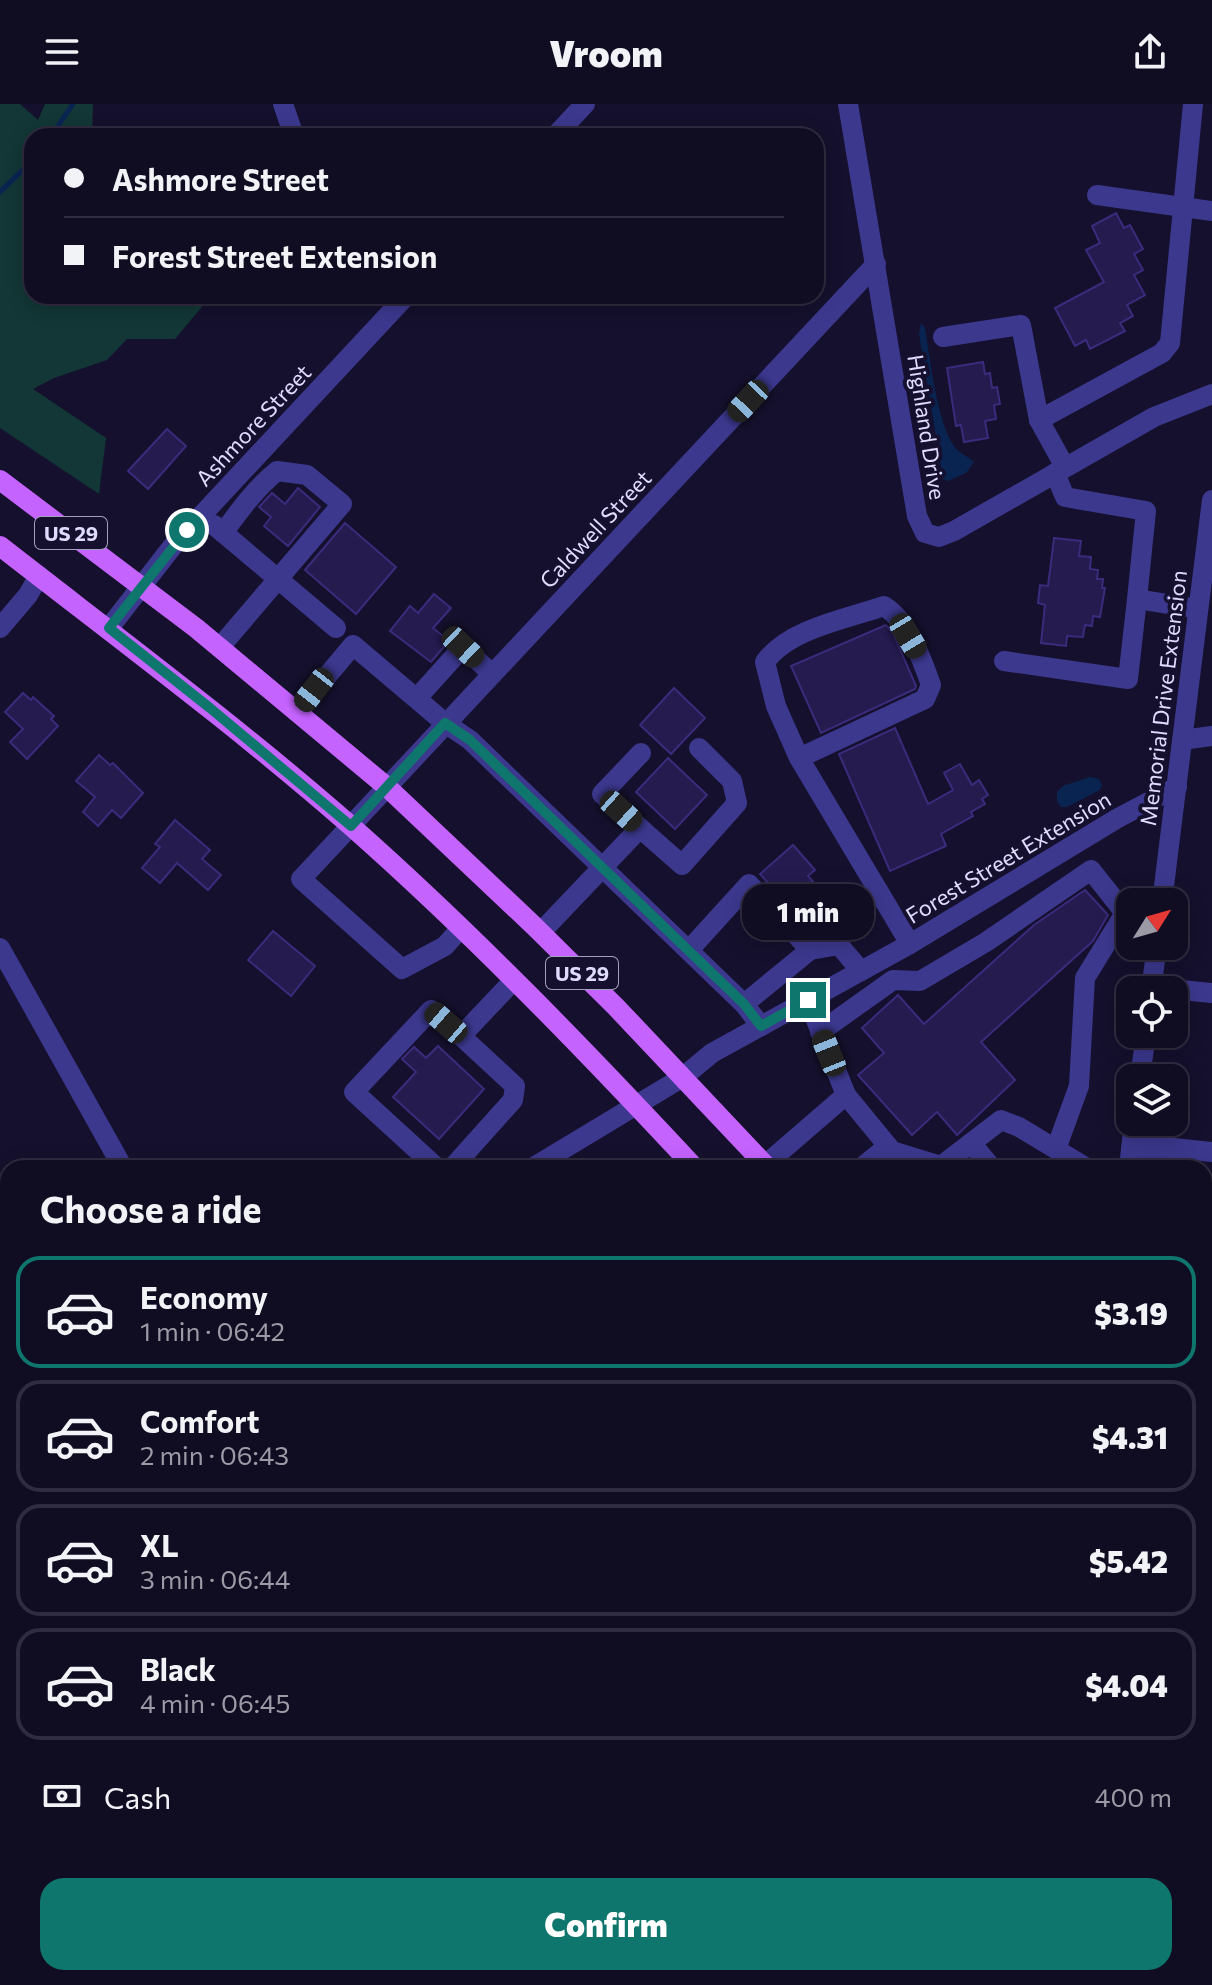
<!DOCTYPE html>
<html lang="en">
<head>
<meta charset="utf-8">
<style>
  body { margin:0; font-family:Commissioner,sans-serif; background:#19152a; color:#f1f3f6; height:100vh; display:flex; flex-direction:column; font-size:30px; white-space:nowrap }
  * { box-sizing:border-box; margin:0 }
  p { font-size:26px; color:#9c9ba5 }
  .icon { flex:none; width:44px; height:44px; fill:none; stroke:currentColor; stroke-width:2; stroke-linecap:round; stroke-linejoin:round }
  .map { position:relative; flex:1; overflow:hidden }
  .panel { position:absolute; left:0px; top:1056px; width:1212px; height:826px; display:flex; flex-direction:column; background:#100c22; border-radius:24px 24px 0 0; box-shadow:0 4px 20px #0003,0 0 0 2px #302c40 }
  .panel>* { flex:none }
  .banner { position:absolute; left:24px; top:24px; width:800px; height:176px; border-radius:24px; box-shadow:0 4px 20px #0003,0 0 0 2px #302c40; display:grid; align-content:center; height:176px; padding:0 40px; background:#100c22 }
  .needle { width:52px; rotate:53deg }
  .fabs { position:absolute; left:1116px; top:784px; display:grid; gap:16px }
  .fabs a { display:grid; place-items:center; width:72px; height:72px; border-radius:16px; background:#100c22; box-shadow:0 4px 20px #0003,0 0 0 2px #302c40; font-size:40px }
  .end { position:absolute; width:36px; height:36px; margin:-18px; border:10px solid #0f766e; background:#fff; box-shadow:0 0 0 4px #fff }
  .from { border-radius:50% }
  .bubble { position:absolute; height:56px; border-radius:24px; background:#100c22; box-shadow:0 4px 20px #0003,0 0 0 2px #302c40; font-size:26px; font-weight:800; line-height:56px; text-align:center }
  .car { position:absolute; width:24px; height:48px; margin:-24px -12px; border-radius:10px; box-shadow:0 0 6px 2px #0007; background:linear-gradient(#222 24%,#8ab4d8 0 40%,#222 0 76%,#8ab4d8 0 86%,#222 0) }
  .banner b { display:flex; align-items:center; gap:28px; height:76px; font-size:30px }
  .banner b+b { border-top:2px solid #302c40 }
  .banner i { width:20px; height:20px; background:#f1f3f6 }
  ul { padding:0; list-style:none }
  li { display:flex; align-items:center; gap:24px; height:112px; margin:0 16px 12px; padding:0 24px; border:4px solid #302c40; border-radius:24px }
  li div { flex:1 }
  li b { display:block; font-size:30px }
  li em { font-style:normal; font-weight:800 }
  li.on { border-color:#0f766e }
  li>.icon { width:72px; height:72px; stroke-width:1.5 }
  h2 { padding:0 40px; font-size:36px; line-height:96px }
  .pay { display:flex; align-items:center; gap:20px; height:88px; padding:0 40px; font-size:30px }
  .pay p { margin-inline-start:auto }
  .cta { display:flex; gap:16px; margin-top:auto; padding:16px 40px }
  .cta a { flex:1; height:92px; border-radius:24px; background:#0f766e; color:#fff; font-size:32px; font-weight:800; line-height:92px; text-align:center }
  header { display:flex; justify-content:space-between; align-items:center; height:104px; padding:0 40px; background:#100c22; font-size:36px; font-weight:800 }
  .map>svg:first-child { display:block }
  .green { fill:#123736 }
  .water { fill:#0a2452 }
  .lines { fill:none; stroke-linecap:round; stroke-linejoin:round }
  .stream { stroke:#0a2452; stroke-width:5 }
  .building { fill:#251b4f; stroke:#3b2b7c; stroke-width:2 }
  .minor { stroke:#3c388e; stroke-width:20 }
  .major { stroke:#c563ff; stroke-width:20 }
  .route { stroke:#0f766e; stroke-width:10 }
  .labels { text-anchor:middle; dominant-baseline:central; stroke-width:8; stroke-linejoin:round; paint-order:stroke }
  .shield { fill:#15102d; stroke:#a39fc0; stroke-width:2 }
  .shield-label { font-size:20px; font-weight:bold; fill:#e0dcff }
  .street-label { font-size:22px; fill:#e0dcff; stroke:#15102d }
</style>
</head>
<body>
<header><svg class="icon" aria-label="menu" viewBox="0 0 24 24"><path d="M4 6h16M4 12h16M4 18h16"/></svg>Vroom<svg class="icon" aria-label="share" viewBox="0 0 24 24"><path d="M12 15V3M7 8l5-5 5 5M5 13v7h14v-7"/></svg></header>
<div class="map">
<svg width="1212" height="1881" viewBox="0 0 1212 1881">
  <rect width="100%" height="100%" fill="#15102d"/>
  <path class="green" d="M 0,0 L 20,0 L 38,16 L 45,0 L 93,0 L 92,32 L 32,32 L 32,192 L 211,192 L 175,235 L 127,235 L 107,256 L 54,274 L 33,285 L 106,334 L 99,390 L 0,324 Z"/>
  <g class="water">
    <path d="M 921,219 L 925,224 C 930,254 937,318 954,342 C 958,349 968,352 974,358 L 966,369 L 948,377 L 943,375 L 919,230 Z"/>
    <path d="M 1090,673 L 1099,675 L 1102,681 L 1100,686 L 1067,703 L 1061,703 L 1057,697 L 1057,688 L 1063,682 Z"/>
  </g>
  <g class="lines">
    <g class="stream">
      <path d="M 51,32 L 73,0"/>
      <path d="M 0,88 L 32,57"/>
    </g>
  </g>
  <g class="building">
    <path d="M 1116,109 L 1124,124 L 1130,121 L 1143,145 L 1134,150 L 1143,166 L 1134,171 L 1145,191 L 1127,201 L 1133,212 L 1120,219 L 1125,227 L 1090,245 L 1086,236 L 1075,242 L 1055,204 L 1104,178 L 1086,146 L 1100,139 L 1092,122 Z"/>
    <path d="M 983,258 L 985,270 L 990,269 L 992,284 L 997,283 L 1000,300 L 994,301 L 996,315 L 985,317 L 988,334 L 964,338 L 961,321 L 956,322 L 947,264 Z"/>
    <path d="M 167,325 L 186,342 L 148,385 L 128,367 Z"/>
    <path d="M 298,384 L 320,403 L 288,442 L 264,422 L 271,413 L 259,403 L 272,389 L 285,400 Z"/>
    <path d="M 345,419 L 396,463 L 356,510 L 305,466 Z"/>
    <path d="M 1054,434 L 1081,437 L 1079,452 L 1091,453 L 1090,465 L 1098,466 L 1097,475 L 1103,475 L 1102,484 L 1105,484 L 1100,513 L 1093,512 L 1092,522 L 1085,521 L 1083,533 L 1067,532 L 1066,542 L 1041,539 L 1045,501 L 1038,499 L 1040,481 L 1048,482 Z"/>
    <path d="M 434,490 L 451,504 L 433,524 L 449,537 L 431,558 L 390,527 L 410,502 L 418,509 Z"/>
    <path d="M 886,521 L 893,529 L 916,582 L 915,585 L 821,629 L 791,562 Z"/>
    <path d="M 674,584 L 705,614 L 671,650 L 640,621 Z"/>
    <path d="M 23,589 L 31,596 L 33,593 L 54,612 L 51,615 L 58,622 L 27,655 L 10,638 L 23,625 L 5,608 Z"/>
    <path d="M 895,624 L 928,700 L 953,686 L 944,669 L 960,660 L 972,681 L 979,676 L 988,691 L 982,695 L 985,700 L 971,708 L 973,712 L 941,730 L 946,742 L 890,767 L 839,650 Z"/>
    <path d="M 99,651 L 110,661 L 113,659 L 143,689 L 121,714 L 112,706 L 98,722 L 83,708 L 95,693 L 76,677 Z"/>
    <path d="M 668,654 L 707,691 L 675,725 L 636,688 Z"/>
    <path d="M 175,716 L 210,746 L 202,755 L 221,771 L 208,786 L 177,759 L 160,779 L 142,764 L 160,743 L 155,740 Z"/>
    <path d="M 793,741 L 815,766 L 808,772 L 841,810 L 816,832 L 760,770 Z"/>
    <path d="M 1085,786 L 1108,811 L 1093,837 L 981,938 L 1015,976 L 957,1031 L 937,1008 L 912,1031 L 858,971 L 884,949 L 862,924 L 898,891 L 924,920 L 1034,821 Z"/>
    <path d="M 273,827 L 315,862 L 291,892 L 248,856 Z"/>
    <path d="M 438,942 L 484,985 L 439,1035 L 393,993 L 416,968 L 402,955 L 414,943 L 426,954 Z"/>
  </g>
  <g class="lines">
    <g class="minor">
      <path d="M 283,0 L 294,32"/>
      <path d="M 848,0 L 917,412 L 925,429 L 939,433 L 954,427 L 1154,313 L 1212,290"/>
      <path d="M 555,32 L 585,0"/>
      <path d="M 1097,91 L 1212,107"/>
      <path d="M 943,233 L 1021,221 L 1039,316 L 1065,363"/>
      <path d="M 1039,316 L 1162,249 L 1170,239 L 1193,0"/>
      <path d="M 1055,369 L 1065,393 L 1146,407 L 1137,495"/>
      <path d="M 214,421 L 336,524"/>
      <path d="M 0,524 L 28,491 L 39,472"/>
      <path d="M 109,524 L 172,443 L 406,192"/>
      <path d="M 220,543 L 342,400 L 307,371 L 277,367 C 255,385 240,406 223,429"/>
      <path d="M 1004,557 L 1128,575 L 1137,495 L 1198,505"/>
      <path d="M 417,594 L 463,543 L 492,570"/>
      <path d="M 297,608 L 353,541 L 445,619 L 470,636 L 744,900 L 761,922"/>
      <path d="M 1182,636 L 1212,632"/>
      <path d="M 799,654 L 925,595 L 931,581 C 922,555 908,517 884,502 C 846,515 788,525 765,558 L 776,602 L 799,654 L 910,840"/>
      <path d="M 640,724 L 602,690 L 641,649"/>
      <path d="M 1162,798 L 1212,396"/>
      <path d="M 460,825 L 445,842 L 402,865 L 301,775 L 876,160"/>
      <path d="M 541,828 L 640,724 L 682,761 L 737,699 L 732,677 L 699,644"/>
      <path d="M 0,844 L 123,1064"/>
      <path d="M 689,846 L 749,780 L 810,846 L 839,841 L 861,867"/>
      <path d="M 1151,883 L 1212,889"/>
      <path d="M 1151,886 L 1157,842"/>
      <path d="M 808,896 L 846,991 L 892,1047 L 941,1062 L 1001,1016 L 1019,1023 L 1087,1064"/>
      <path d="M 744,900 L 810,846"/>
      <path d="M 820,928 L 893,876 L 920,877 L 986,838 L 1091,766 L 1125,809 L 1085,874 L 1079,982 L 1056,1045"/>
      <path d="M 1140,974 L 1146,930"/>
      <path d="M 971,1039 L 992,1064"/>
      <path d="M 1131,1044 L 1174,1044 L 1212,1048"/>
      <path d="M 765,1061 L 846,991"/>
      <path d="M 437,1064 L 354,988 L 431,906 L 461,932"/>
      <path d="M 452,1064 L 513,996 L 515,982 L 461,932 L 514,876"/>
      <path d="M 532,1064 L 683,973 L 712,949 L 910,840 L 1118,714 L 1177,683"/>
      <path d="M 861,1064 L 888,1042"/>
      <path d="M 1129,1064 L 1134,1018"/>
      <path d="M 1204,1254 L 1212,1256"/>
      <path d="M 1204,1328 L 1212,1332"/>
      <path d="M 0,1402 L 8,1397"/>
      <path d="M 1204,1460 L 1212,1476"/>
      <path d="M 0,1485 L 8,1498"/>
      <path d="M 1204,1493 L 1212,1491"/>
      <path d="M 0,1691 L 8,1687"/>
      <path d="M 376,1881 L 391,1874"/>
    </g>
    <g class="major">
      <path d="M 0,376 L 196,524 L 387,683 L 532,820 L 616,903 L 768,1064"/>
      <path d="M 0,442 C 118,534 238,623 351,722 C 472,829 585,946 695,1064"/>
      <path d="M 1204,1630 L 1212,1643"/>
      <path d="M 1204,1726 L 1212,1740"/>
    </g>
  </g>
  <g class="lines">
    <path class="route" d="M 187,426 L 109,524 L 210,604 L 351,722 L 445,619 L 470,636 L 744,900 L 761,922 L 808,896"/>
  </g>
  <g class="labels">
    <g class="shield">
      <rect x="35" y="413" width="72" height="32" rx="6"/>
      <rect x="546" y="853" width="72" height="32" rx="6"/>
    </g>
    <g class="shield-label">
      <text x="71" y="429">US 29</text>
      <text x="582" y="869">US 29</text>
    </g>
    <g class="street-label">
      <text transform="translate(253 321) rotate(-47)">Ashmore Street</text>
      <text transform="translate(927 323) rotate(81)">Highland Drive</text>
      <text transform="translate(595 425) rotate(-47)">Caldwell Street</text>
      <text transform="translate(1163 594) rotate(-83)">Memorial Drive Extension</text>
      <text transform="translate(1008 753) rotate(-31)">Forest Street Extension</text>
    </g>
  </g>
</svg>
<div class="fabs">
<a><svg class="needle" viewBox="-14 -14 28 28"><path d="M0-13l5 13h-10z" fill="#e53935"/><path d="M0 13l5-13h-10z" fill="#9c9ba5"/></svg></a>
<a><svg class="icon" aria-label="locate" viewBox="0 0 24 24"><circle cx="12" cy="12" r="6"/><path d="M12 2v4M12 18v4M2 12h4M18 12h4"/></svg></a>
<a><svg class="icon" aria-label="layers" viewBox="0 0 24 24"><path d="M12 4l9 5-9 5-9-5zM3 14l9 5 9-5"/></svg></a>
</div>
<i class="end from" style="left:187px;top:426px"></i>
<i class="end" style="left:808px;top:896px"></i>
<div class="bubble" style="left:742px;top:780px;width:132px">1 min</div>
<i class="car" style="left:748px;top:297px;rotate:223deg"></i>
<i class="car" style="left:908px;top:532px;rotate:149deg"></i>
<i class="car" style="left:463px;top:543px;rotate:133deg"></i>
<i class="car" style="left:314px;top:586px;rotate:218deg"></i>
<i class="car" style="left:621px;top:707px;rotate:132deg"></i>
<i class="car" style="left:446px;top:919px;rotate:311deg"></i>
<i class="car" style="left:829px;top:949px;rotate:338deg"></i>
<div class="banner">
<b><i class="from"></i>Ashmore Street</b>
<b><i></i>Forest Street Extension</b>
</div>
<section class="panel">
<h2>Choose a ride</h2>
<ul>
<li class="on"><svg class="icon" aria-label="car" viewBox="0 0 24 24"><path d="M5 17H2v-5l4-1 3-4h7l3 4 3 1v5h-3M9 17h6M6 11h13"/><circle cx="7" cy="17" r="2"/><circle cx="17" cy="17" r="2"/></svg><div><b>Economy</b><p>1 min · 06:42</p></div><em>$3.19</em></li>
<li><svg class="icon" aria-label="car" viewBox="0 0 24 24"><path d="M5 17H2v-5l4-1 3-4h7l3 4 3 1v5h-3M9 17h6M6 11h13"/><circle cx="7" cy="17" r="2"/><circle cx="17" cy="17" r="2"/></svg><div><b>Comfort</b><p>2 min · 06:43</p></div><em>$4.31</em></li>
<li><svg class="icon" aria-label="car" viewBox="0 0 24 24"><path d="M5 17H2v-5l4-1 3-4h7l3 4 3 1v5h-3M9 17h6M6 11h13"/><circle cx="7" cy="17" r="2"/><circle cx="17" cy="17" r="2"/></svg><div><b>XL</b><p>3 min · 06:44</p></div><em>$5.42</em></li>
<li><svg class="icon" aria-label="car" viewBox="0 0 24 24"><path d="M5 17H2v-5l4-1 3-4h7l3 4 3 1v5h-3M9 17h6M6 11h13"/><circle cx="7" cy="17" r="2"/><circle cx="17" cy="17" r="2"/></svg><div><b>Black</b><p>4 min · 06:45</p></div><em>$4.04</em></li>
</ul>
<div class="pay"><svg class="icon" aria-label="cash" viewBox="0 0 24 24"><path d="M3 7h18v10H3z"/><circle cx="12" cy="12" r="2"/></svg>Cash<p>400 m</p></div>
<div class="cta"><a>Confirm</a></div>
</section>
</div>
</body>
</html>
